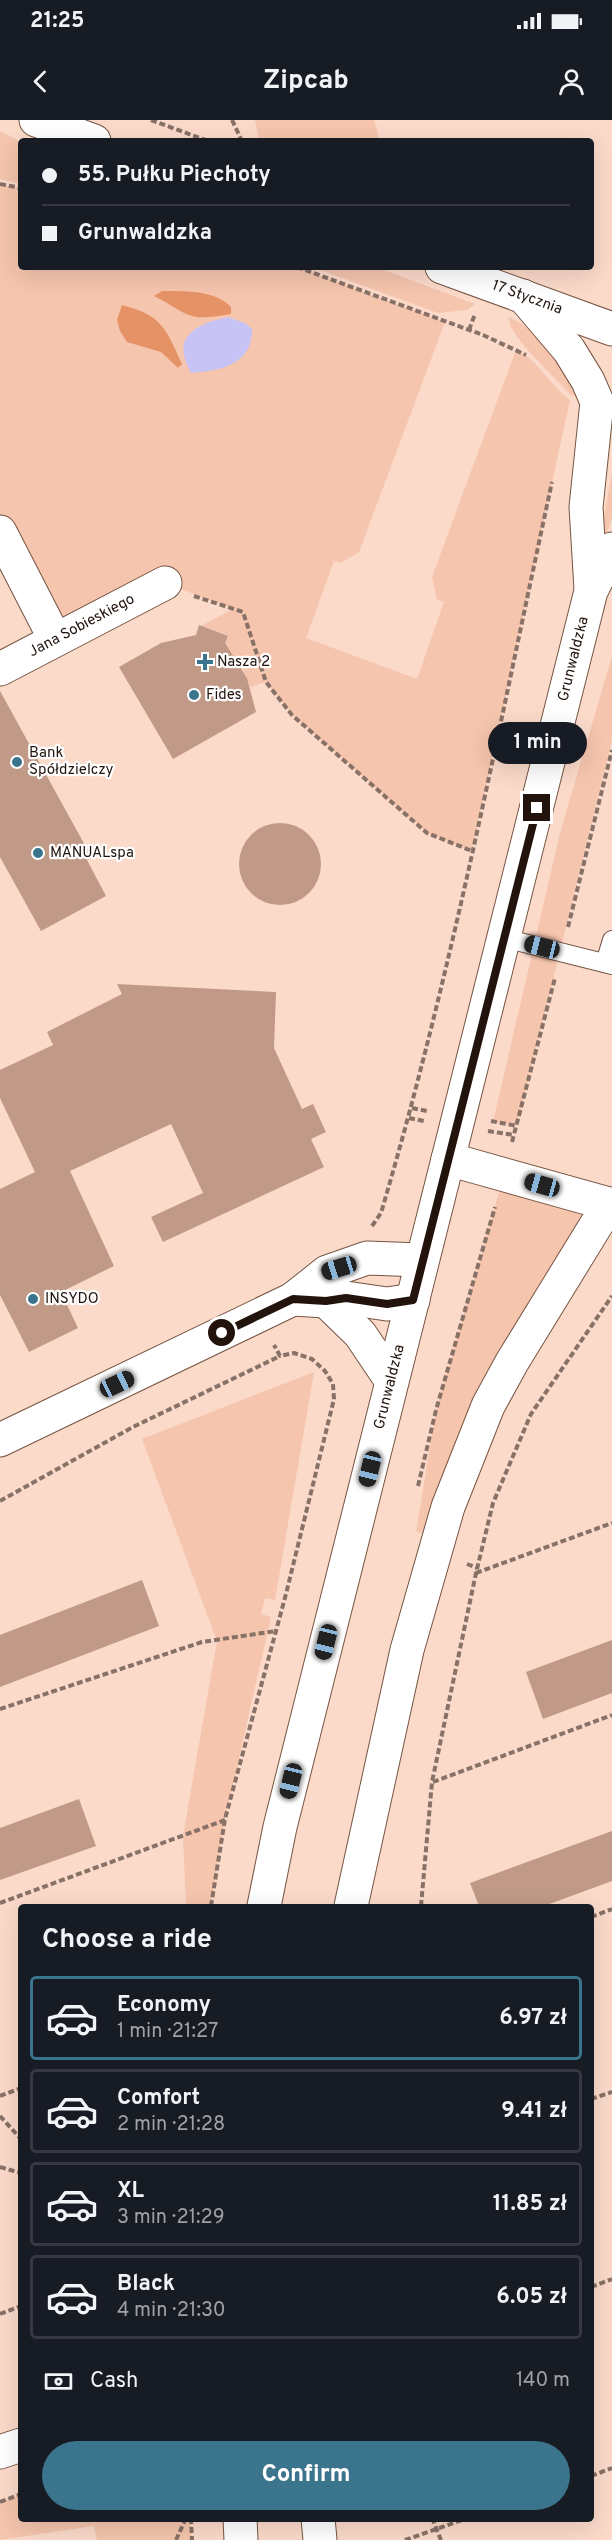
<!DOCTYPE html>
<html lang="en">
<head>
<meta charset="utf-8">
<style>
  body { margin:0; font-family:Overpass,sans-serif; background:#20242c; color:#f1f3f6; height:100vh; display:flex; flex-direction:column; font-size:22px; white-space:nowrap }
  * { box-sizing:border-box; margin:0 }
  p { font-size:20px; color:#9ea1a6 }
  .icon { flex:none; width:33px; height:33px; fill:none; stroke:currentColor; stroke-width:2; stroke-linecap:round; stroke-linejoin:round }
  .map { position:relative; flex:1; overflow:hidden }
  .drawer { position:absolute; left:18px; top:1784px; width:576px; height:618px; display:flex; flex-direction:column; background:#171b24; border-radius:6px; box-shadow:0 6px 24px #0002 }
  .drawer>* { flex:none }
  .guide { position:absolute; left:18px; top:18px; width:576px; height:132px; border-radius:6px; box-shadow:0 6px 24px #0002; display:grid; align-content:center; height:132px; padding:0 24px; background:#171b24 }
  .end { position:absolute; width:27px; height:27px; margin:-14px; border:8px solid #22140d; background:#fff; box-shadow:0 0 0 3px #fff }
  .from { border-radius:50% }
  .bubble { position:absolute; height:42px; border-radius:21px; background:#171b24; box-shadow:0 6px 24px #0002; font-size:20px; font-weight:700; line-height:42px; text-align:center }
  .car { position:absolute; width:18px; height:36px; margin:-18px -9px; border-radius:8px; box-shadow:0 0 4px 2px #0007; background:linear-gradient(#222 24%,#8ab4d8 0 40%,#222 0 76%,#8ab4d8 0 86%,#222 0) }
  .guide b { display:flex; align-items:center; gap:21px; height:57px; font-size:22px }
  .guide b+b { border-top:2px solid #363941 }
  .guide i { width:15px; height:15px; background:#f1f3f6 }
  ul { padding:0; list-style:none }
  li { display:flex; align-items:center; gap:18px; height:84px; margin:0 12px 9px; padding:0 12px; border:3px solid #363941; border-radius:6px }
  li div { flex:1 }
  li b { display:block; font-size:22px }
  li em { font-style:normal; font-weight:700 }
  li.on { border-color:#3a748d }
  li>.icon { width:54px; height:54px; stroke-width:1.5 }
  h2 { padding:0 24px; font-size:27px; line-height:72px }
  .pay { display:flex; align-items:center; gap:15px; height:66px; padding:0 24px; font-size:22px }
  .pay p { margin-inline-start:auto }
  .cta { display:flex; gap:12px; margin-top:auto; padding:12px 24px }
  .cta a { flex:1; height:69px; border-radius:36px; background:#3a748d; color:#fff; font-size:24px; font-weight:700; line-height:69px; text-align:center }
  .status { display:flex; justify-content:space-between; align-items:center; height:42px; padding:0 30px; background:#171b24; direction:ltr }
  .status svg { height:16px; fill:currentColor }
  header { display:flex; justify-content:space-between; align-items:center; height:78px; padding:0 24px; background:#171b24; font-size:27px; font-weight:700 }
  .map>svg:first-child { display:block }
  .green { fill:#f5c5ad }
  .forest { fill:#e59267 }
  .water { fill:#c7c3f5 }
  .building { fill:#c09a86 }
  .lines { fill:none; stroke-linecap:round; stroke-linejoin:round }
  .lane-casing { stroke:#765442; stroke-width:20 }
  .street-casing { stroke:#765442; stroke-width:35 }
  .secondary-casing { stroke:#765442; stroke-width:35 }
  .path { stroke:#887166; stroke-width:4; stroke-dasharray:6 3; stroke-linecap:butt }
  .lane { stroke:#fff; stroke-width:18 }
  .street { stroke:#fff; stroke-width:33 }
  .secondary { stroke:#fff; stroke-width:33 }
  .route { stroke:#22140d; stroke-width:8 }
  .poi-dot { fill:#3a748d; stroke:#fff; stroke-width:2 }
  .labels { text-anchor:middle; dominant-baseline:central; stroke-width:4.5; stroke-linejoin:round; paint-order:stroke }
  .street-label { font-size:15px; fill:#22140d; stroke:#fff }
  .poi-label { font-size:15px; fill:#22140d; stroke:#fff; text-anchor:start }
</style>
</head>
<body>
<div class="status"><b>21:25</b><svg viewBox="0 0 49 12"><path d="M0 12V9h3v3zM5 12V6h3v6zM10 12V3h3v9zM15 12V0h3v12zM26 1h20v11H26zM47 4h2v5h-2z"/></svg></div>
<header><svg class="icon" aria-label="back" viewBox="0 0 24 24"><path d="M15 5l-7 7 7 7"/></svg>Zipcab<svg class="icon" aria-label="person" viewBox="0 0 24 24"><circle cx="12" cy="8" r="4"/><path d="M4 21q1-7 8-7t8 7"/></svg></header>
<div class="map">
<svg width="612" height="2420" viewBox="0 0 612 2420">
  <rect width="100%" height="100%" fill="#fbdaca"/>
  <g class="green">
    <path d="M 255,0 L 374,0 L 380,21 L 259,21 Z"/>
    <path d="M 0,11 L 21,22 L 21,64 L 0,59 Z"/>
    <path d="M 0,64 L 21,69 L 21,147 L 297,147 L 445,202 L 359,432 L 341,443 L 334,441 L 306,518 L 417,559 L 444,482 L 437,480 L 432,457 L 516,230 C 538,239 550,266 570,280 L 472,731 L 427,713 L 292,595 L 266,562 L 250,567 C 245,550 238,538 223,529 L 228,516 L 201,506 L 233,489 L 165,463 L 55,519 L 0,412 Z"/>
    <path d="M 312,147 L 376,147 L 475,184 L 467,190 L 438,193 Z"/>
    <path d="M 509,197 C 547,215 560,241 578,277 L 571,275 C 558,260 506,214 509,197 Z"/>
    <path d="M 612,353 L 612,397 L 599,440 L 596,439 Z"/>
    <path d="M 612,536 L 612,620 L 517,1006 L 493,1002 L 560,713 Z"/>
    <path d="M 504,1055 L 609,1084 L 439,1417 L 416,1412 L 436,1290 Z"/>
    <path d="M 314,1252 L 275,1480 L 265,1478 L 261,1494 L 271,1497 L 225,1699 L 211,1786 L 186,1786 L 183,1716 L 217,1521 L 142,1319 Z"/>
    <path d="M 21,2374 L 21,2398 L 191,2399 L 192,2420 L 97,2420 L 94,2406 L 0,2420 L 0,2382 Z"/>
  </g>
  <g class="forest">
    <path d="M 162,171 C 182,171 216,170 231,187 L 231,194 C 185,202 191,195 154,176 Z"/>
    <path d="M 122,185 C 162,195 166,209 182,244 L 178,248 L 161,232 L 127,222 L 120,211 L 117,200 Z"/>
  </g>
  <path class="water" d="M 228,197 L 245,203 L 252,209 C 253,245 219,251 191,253 C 170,216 196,204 228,197 Z"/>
  <g class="building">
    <path d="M 199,505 L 228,516 L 225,523 L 247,558 L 256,592 L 173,639 L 119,547 L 161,523 L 196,515 Z"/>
    <path d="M 0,571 L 92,738 L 87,740 L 106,776 L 41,811 L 0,737 Z"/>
    <circle cx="280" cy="744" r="41"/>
    <path d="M 117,864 L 276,872 L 274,928 L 302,989 L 313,984 L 326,1012 L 311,1019 L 324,1047 L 163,1122 L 151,1097 L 203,1073 L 171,1004 L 70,1051 L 114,1146 L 61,1172 L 78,1208 L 29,1232 L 0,1175 L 0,1069 L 35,1052 L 0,978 L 0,950 L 53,925 L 47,912 L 122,874 Z"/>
    <path d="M 142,1460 L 159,1506 L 0,1567 L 0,1515 Z"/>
    <path d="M 612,1520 L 612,1573 L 543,1599 L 526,1552 Z"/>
    <path d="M 79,1679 L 96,1726 L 0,1760 L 0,1708 Z"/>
    <path d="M 612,1711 L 612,1761 L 544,1786 L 479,1786 L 470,1763 Z"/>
  </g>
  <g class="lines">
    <defs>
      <g id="lane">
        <path d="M 504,818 L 612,845"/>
        <path d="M 605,843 L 612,820"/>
      </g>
      <g id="street">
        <path d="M 0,412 L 55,519"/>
        <path d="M 0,549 L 165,463"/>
        <path d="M 448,1039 L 612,1085"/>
        <path d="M 351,1786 L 407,1530 L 448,1387 L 488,1286 L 512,1242 L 609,1084"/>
        <path d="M 0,2332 L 21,2325"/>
        <path d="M 318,2398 L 320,2420"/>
      </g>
      <g id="secondary">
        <path d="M 36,0 L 94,21"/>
        <path d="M 442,147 L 612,209"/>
        <path d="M 523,176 L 569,230 L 588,261 L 597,282 L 586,387 L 591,469"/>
        <path d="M 293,1179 L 326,1181 L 346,1178 L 387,1184 L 413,1180"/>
        <path d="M 326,1181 L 360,1214 L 391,1260"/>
        <path d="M 0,1320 L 293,1179 L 327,1152 L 367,1138 L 421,1140"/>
        <path d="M 264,1786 L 280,1707 L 591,471 L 612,429"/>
        <path d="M 240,2398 L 241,2420"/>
      </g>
    </defs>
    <use href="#lane" class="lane-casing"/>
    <use href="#street" class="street-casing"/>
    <use href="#secondary" class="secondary-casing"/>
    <g class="path">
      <path d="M 151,0 L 208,21"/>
      <path d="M 232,0 L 242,21"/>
      <path d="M 0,64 L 21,68"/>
      <path d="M 297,147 L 483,215 L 526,235"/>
      <path d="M 469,210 L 475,194"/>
      <path d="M 194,476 L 243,492 L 266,562 L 292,595 L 427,713 L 472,731"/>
      <path d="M 568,807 L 612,630"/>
      <path d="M 412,988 L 427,991"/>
      <path d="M 409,998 L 424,1001"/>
      <path d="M 491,1001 L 517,1006"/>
      <path d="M 488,1011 L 514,1015"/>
      <path d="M 512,1022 L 555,858"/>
      <path d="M 372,1106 L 381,1093 C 452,853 499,606 552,362"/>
      <path d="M 418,1366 L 436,1290 L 495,1087"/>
      <path d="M 0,1381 L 133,1307 L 280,1236"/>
      <path d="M 467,1444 L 477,1448"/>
      <path d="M 476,1453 L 612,1403"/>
      <path d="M 0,1589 L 202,1522 L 276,1511"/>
      <path d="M 433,1662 L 612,1595"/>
      <path d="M 0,1783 L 225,1700"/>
      <path d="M 211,1786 L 225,1699 L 286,1474 L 334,1279 L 333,1264 L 325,1251 L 312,1239 L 294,1233 L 280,1236 L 274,1225"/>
      <path d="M 421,1786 L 432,1662 L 476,1453 L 493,1383 L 531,1294 L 612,1176"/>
      <path d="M 591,1797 L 612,1789"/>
      <path d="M 0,1976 L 21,1968"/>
      <path d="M 591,1979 L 612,1972"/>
      <path d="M 0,1996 L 21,2019"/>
      <path d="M 0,2047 L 21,2053"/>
      <path d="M 591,2167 L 612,2159"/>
      <path d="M 0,2194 L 21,2186"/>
      <path d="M 591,2356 L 612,2348"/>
      <path d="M 0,2382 L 21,2374"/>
      <path d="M 191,2398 L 192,2420"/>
      <path d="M 432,2398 L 441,2420"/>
      <path d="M 176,2420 L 186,2398"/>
      <path d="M 405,2420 L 468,2398"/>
    </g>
    <use href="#lane" class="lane"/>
    <use href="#street" class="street"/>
    <use href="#secondary" class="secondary"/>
  </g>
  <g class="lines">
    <path class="route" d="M 222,1213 L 293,1179 L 326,1181 L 346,1178 L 387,1184 L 413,1180 L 537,688"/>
  </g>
  <g class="poi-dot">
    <path d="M202 533h6v6h6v6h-6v6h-6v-6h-6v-6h6z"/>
    <circle cx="194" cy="575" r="6"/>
    <circle cx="17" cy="642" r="6"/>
    <circle cx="38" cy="733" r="6"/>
    <circle cx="33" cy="1179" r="6"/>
  </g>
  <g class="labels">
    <g class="street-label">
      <text transform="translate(527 178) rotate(20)">17 Stycznia</text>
      <text transform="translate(82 506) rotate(-28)">Jana Sobieskiego</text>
      <text transform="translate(574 539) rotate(-76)">Grunwaldzka</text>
      <text transform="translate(390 1267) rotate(-76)">Grunwaldzka</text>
    </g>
    <g class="poi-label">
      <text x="217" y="542">Nasza 2</text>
      <text x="206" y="575">Fides</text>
      <text x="29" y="633">Bank<tspan x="29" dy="17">Spółdzielczy</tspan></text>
      <text x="50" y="733">MANUALspa</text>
      <text x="45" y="1179">INSYDO</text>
    </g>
  </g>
</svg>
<i class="end from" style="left:222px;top:1213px"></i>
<i class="end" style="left:537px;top:688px"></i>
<div class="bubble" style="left:488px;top:602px;width:99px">1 min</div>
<i class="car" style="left:542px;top:827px;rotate:284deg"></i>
<i class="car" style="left:542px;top:1065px;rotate:286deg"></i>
<i class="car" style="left:339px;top:1148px;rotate:253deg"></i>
<i class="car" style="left:117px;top:1264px;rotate:65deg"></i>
<i class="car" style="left:370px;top:1349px;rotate:194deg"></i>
<i class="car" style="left:326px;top:1522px;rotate:194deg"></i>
<i class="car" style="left:291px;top:1661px;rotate:194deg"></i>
<div class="guide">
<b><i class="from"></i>55. Pułku Piechoty</b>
<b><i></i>Grunwaldzka</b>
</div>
<section class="drawer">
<h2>Choose a ride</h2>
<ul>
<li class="on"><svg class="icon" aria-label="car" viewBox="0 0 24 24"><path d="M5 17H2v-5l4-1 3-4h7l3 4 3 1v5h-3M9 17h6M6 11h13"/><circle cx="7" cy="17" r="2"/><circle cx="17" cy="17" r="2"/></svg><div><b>Economy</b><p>1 min · 21:27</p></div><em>6.97 zł</em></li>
<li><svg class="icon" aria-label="car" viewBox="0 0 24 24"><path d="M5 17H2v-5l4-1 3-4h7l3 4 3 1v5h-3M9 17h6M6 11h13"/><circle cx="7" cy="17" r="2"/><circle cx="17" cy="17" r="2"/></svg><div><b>Comfort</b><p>2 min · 21:28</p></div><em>9.41 zł</em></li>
<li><svg class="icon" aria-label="car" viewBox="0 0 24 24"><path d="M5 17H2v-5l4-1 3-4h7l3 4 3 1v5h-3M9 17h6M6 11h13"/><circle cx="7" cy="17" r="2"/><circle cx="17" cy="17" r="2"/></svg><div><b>XL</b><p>3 min · 21:29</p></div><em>11.85 zł</em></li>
<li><svg class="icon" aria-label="car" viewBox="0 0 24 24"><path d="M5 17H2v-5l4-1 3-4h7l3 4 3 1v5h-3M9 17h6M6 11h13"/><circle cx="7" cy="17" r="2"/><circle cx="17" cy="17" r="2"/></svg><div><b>Black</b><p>4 min · 21:30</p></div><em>6.05 zł</em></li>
</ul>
<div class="pay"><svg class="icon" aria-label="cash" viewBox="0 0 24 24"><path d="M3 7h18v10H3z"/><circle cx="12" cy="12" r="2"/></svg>Cash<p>140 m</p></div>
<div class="cta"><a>Confirm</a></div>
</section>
</div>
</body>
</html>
